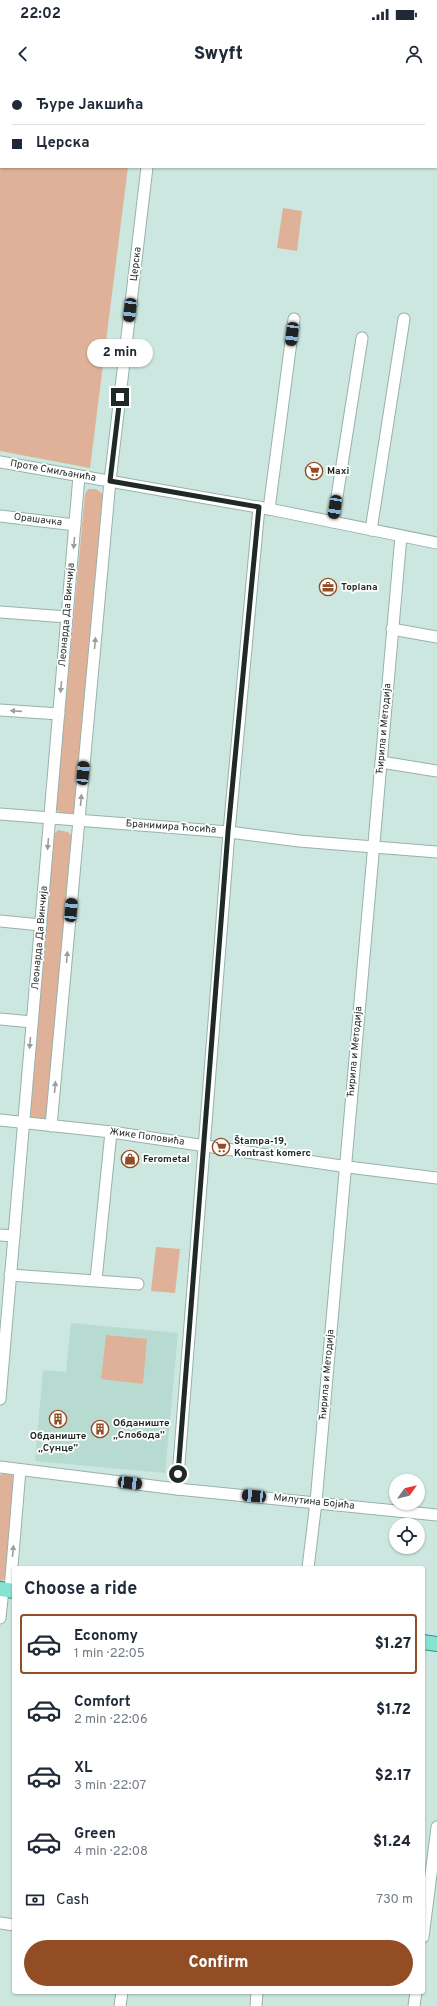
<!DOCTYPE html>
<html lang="en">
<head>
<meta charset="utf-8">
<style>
  body { margin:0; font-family:Overpass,sans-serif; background:#f6f6f7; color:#1f2937; height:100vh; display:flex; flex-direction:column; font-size:15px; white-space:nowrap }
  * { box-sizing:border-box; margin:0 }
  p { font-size:13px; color:#747a83 }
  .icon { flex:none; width:22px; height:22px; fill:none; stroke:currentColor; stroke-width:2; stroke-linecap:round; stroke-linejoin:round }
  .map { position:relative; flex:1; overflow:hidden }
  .panel { position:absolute; left:12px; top:1486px; width:413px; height:428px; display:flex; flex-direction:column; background:#fff; border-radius:4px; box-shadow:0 1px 3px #0004 }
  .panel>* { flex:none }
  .banner { position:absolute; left:0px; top:0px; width:437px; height:88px; box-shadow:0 1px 3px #0004; display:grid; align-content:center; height:88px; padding:0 12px; background:#fff }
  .needle { width:26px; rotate:56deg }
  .fabs { position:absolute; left:389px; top:1394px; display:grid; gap:8px }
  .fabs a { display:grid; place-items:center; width:36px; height:36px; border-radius:50%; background:#fff; box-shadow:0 1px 3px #0004; font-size:20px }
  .end { position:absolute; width:18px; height:18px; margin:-9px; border:5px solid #1f2926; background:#fff; box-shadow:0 0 0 2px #fff }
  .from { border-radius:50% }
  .bubble { position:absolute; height:28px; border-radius:14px; background:#fff; box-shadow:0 1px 3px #0004; font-size:13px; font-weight:800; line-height:28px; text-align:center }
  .car { position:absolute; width:12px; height:24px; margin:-12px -6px; border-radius:5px; box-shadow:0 0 3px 1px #0007; background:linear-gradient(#222 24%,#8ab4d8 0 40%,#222 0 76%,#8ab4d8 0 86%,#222 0) }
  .banner b { display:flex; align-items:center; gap:14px; height:38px; font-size:15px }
  .banner b+b { border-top:1px solid #e0e1e3 }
  .banner i { width:10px; height:10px; background:#1f2937 }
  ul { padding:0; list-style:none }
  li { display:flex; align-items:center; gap:12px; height:60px; margin:0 8px 6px; padding:0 4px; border:2px solid transparent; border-radius:4px }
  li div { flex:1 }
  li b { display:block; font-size:15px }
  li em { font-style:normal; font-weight:800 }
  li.current { border-color:#924d24 }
  li>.icon { width:36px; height:36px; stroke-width:1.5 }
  h2 { padding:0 12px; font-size:18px; line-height:48px }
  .pay { display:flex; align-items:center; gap:10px; height:44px; padding:0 12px; font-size:15px }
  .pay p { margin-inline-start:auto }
  .action { display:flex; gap:8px; margin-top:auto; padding:8px 12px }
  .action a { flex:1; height:46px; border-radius:24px; background:#924d24; color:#fff; font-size:16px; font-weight:800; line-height:46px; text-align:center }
  .status { display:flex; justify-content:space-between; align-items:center; height:28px; padding:0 20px; background:#fff; direction:ltr }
  .status svg { height:11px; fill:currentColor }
  header { display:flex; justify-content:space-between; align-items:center; height:52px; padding:0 12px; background:#fff; font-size:18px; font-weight:800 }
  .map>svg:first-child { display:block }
  .built { fill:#b8dbd1 }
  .green { fill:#dfb199 }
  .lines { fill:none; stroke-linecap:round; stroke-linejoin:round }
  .minor-casing { stroke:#98b2ab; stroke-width:13 }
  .major-casing { stroke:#2d9581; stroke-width:16 }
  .minor { stroke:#fff; stroke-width:11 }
  .major { stroke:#86e2d1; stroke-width:14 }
  .oneway { fill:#9a9f9d }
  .route { stroke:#1f2926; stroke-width:5 }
  .labels { text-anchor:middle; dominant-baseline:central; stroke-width:3.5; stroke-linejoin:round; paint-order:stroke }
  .street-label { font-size:10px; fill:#1f2926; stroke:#fff }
  .poi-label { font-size:10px; font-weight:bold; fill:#1f2926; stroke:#fff; text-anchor:start }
</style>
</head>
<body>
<div class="status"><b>22:02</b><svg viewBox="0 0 49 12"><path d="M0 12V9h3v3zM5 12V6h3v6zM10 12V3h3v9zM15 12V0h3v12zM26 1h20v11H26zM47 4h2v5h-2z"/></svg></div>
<header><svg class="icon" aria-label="back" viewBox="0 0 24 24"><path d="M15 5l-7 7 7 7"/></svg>Swyft<svg class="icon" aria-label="person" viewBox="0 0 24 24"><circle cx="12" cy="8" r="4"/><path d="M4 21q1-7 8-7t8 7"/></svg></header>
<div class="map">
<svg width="437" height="1926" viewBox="0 0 437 1926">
  <rect width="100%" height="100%" fill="#cce7df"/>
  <path class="built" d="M 71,1243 L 178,1253 L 165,1393 L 35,1381 L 43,1290 L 66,1292 Z"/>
  <g class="green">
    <path d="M 0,0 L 139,0 L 1,1 L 1,87 L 128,87 L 90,388 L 0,371 Z"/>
    <path d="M 283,128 L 302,131 L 297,171 L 277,168 Z"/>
    <path d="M 88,409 L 96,409 L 103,414 L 76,732 L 74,735 L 60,733 L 56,729 L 85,414 Z"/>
    <path d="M 58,750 L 68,752 L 73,757 L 48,1036 L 45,1040 L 31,1038 L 29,1033 L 54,754 Z"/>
    <path d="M 156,1167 L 180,1169 L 175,1213 L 151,1211 Z"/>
    <path d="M 106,1255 L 147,1259 L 143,1304 L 101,1299 Z"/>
    <path d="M 6,1392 L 12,1395 L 16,1401 L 6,1497 L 0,1503 L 0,1395 Z"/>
  </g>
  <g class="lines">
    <defs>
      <g id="minor">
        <path d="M 157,1 L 157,0"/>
        <path d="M 0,382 L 269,429 L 437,463"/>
        <path d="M 269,429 L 294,239"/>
        <path d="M 0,436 L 75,445"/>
        <path d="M 333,442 L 362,258"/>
        <path d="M 371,450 L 404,239"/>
        <path d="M 0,532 L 67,537"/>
        <path d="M 392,549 L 437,557"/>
        <path d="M 0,630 L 59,634"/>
        <path d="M 381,682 L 437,691"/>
        <path d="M 0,734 L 229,752 L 299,761 L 437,772"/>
        <path d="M 0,841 L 41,845"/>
        <path d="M 0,939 L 32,942"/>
        <path d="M 0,1040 L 111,1052 L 348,1087 L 437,1098"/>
        <path d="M 51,1046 L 110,401 L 147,87"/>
        <path d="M 0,1155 L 14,1156"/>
        <path d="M 10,1195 L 138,1204"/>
        <path d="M 96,1200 L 111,1052"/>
        <path d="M 0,1319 L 79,396"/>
        <path d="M 0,1387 L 177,1409 L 437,1435"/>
        <path d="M 177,1409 L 229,752 L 259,427"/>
        <path d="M 308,1488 L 316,1422 L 401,456"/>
        <path d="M 10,1510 L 20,1390"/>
        <path d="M 0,1538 L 3,1509"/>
        <path d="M 0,1843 L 14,1845"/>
        <path d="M 423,1857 L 437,1747"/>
        <path d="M 120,1926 L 122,1912"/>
        <path d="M 256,1926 L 257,1912"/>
        <path d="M 414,1926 L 416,1912"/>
      </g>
      <g id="major">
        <path d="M 0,1509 L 14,1511"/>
        <path d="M 423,1562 L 437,1564"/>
      </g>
    </defs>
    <use href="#minor" class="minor-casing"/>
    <use href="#major" class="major-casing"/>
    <use href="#minor" class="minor"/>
    <use href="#major" class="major"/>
  </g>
  <defs><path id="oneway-solid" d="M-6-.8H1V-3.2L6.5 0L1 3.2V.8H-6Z"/></defs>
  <g class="oneway">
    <use href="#oneway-solid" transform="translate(74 463) rotate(95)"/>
    <use href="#oneway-solid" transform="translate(95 563) rotate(-85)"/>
    <use href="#oneway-solid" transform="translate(61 607) rotate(95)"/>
    <use href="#oneway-solid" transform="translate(16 631) rotate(-176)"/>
    <use href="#oneway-solid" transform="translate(81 720) rotate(-85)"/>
    <use href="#oneway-solid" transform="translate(48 764) rotate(95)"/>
    <use href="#oneway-solid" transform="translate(67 877) rotate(-85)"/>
    <use href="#oneway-solid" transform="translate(30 963) rotate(95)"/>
    <use href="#oneway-solid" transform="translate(55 1007) rotate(-85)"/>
    <use href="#oneway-solid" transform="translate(13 1471) rotate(-85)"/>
  </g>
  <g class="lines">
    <path class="route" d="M 120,317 L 110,401 L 259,427 L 228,752 L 178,1394"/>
  </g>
  <defs>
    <symbol id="supermarket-ring" viewBox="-11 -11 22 22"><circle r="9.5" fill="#fff" stroke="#924d24" stroke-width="1.5"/><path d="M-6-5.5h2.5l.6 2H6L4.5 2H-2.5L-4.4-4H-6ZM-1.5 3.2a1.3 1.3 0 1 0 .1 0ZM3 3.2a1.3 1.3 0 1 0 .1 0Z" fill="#924d24"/></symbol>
    <symbol id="office-ring" viewBox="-11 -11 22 22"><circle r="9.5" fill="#fff" stroke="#924d24" stroke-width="1.5"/><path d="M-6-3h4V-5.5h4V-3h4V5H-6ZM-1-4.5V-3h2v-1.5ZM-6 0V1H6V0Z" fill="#924d24"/></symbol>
    <symbol id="shop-ring" viewBox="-11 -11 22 22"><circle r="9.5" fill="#fff" stroke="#924d24" stroke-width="1.5"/><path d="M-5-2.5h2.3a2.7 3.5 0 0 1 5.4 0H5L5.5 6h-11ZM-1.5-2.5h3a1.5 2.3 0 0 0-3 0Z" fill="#924d24"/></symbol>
    <symbol id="building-ring" viewBox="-11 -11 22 22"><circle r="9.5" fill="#fff" stroke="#924d24" stroke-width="1.5"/><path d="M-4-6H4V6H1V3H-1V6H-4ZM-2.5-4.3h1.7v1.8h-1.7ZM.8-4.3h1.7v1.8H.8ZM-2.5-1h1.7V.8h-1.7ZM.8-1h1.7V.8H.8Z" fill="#924d24"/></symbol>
  </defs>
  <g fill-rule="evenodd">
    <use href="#supermarket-ring" x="304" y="381" width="20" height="20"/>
    <use href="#office-ring" x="318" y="497" width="20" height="20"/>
    <use href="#supermarket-ring" x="211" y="1057" width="20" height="20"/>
    <use href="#shop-ring" x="120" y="1069" width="20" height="20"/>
    <use href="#building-ring" x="48" y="1329" width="20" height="20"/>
    <use href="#building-ring" x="90" y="1339" width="20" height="20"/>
  </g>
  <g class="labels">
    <g class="street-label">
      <text transform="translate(136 184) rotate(-83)">Церска</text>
      <text transform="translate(53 391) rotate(10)">Проте Смиљанића</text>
      <text transform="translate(38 440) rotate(7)">Орашачка</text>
      <text transform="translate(67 535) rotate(-85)">Леонарда Да Винчија</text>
      <text transform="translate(384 649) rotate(-85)">Ћирила и Методија</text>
      <text transform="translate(171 747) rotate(4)">Бранимира Ћосића</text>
      <text transform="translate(40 858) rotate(-85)">Леонарда Да Винчија</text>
      <text transform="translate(355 972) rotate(-85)">Ћирила и Методија</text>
      <text transform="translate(147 1057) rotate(8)">Жике Поповића</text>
      <text transform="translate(327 1295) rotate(-85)">Ћирила и Методија</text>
      <text transform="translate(314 1422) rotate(6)">Милутина Бојића</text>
    </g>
    <g class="poi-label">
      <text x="327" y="391">Maxi</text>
      <text x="341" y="507">Toplana</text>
      <text x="234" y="1061">Štampa-19,<tspan x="234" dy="12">Kontrast komerc</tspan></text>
      <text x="143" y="1079">Ferometal</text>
      <text x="113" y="1343">Обданиште<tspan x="113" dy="12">„Слобода”</tspan></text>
      <text x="58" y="1356" text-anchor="middle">Обданиште<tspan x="58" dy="12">„Сунце”</tspan></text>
    </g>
  </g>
</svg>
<div class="fabs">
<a><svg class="needle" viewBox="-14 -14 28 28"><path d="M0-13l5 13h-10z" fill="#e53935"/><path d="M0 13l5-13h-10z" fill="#747a83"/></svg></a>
<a><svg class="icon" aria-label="locate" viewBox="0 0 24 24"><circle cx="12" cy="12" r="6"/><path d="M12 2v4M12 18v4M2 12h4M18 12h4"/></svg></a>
</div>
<i class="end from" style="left:178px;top:1394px"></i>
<i class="end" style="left:120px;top:317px"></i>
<div class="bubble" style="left:87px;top:259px;width:66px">2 min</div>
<i class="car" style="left:130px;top:230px;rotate:187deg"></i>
<i class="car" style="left:292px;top:254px;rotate:187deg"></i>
<i class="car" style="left:335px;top:427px;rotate:189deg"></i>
<i class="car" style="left:83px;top:693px;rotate:5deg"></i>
<i class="car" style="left:71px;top:830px;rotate:5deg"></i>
<i class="car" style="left:130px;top:1403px;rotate:97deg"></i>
<i class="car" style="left:254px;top:1416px;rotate:275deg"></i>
<div class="banner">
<b><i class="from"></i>Ђуре Јакшића</b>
<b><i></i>Церска</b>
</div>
<section class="panel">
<h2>Choose a ride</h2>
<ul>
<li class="current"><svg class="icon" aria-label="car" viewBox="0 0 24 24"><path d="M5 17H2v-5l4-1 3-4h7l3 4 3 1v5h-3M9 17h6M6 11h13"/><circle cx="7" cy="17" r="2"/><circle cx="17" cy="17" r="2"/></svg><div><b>Economy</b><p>1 min · 22:05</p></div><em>$1.27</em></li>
<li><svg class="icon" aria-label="car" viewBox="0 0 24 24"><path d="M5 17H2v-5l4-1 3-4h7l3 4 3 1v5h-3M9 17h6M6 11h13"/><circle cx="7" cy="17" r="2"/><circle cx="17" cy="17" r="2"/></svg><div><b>Comfort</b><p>2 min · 22:06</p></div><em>$1.72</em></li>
<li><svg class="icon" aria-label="car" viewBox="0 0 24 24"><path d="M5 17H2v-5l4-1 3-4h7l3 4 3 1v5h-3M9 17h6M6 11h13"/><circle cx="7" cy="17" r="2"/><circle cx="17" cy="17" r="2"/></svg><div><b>XL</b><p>3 min · 22:07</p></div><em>$2.17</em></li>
<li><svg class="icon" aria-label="car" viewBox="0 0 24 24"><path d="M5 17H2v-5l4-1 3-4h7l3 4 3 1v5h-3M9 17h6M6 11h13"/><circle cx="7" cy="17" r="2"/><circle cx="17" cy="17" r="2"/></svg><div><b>Green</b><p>4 min · 22:08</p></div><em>$1.24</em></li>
</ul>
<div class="pay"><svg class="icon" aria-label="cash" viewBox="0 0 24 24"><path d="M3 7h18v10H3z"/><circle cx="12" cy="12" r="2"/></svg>Cash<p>730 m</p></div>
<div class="action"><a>Confirm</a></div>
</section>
</div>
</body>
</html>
